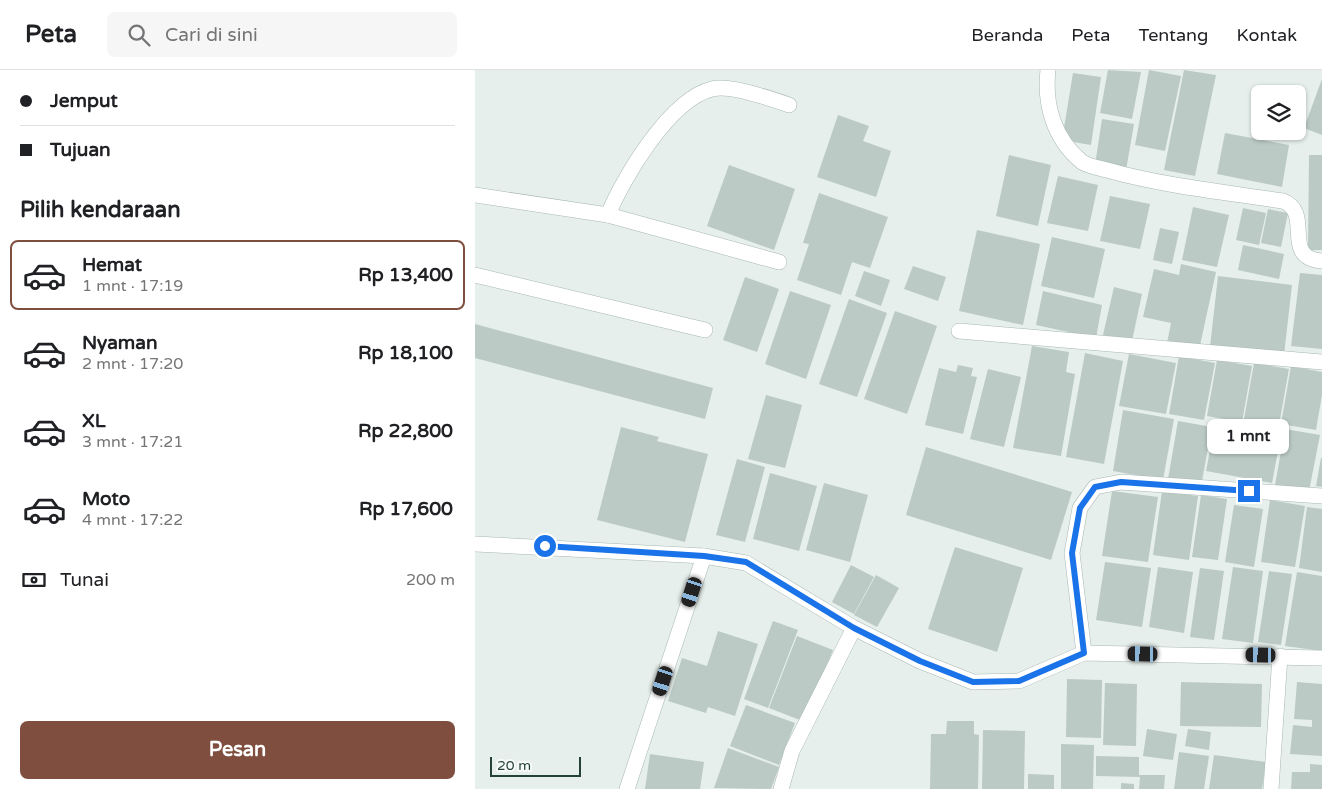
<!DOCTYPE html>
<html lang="id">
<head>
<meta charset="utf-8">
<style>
  body { margin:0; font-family:"Varela Round",sans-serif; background:#f6f6f6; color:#202124; height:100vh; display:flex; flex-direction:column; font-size:19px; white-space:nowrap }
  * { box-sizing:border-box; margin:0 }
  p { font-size:16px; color:#757577 }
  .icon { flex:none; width:28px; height:28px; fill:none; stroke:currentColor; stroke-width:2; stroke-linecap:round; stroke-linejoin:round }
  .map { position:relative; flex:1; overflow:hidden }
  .side { display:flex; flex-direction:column; background:#fff; width:475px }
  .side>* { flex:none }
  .top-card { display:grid; align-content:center; height:110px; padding:0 20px; background:#fff }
  .controls { position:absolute; left:776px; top:15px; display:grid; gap:10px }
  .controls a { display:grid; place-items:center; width:55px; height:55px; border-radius:8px; background:#fff; box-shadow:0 1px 4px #0004; font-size:25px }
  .scale { position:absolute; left:15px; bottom:12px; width:91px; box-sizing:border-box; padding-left:5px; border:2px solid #24423a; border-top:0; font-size:14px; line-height:18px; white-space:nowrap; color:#24423a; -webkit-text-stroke:4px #f7fbf9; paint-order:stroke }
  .end { position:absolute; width:22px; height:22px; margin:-11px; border:6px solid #1a73e8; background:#fff; box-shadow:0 0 0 2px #fff }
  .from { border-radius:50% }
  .bubble { position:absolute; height:35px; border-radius:8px; background:#fff; box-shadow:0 1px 4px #0004; font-size:16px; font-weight:700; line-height:35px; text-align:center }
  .car { position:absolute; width:15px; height:30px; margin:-15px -8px; border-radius:6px; box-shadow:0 0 4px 1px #0007; background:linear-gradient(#222 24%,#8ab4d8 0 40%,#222 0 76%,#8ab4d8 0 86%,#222 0) }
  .top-card b { display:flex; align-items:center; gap:18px; height:48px; font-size:19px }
  .top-card b+b { border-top:1px solid #e0e0e0 }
  .top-card i { width:12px; height:12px; background:#202124 }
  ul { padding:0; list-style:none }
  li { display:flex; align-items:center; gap:15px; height:70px; margin:0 10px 8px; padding:0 10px; border:2px solid transparent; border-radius:8px }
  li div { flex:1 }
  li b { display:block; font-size:19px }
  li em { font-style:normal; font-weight:700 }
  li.selected { border-color:#7f4e3f }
  li>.icon { width:45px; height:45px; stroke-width:1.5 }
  h2 { padding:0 20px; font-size:22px; line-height:60px }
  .pay { display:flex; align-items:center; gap:12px; height:55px; padding:0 20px; font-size:19px }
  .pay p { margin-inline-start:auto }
  .button { display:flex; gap:10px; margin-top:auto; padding:10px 20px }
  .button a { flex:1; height:58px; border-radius:8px; background:#7f4e3f; color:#fff; font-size:20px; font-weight:700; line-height:58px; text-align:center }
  header { display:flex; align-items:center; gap:30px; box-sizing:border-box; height:70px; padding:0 25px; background:#fff; border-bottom:1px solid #e0e0e0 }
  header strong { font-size:24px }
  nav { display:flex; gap:28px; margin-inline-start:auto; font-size:18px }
  .search { width:350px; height:45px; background:#f6f6f6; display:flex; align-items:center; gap:12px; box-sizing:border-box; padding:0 18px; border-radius:8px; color:#757577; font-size:19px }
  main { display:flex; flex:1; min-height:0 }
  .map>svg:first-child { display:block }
  .building { fill:#bbcac4 }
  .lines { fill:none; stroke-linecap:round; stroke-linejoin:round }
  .minor-casing { stroke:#a8b8b2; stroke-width:16 }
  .minor { stroke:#fff; stroke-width:15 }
  .route { stroke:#1a73e8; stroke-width:6 }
</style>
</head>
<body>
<header>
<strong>Peta</strong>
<div class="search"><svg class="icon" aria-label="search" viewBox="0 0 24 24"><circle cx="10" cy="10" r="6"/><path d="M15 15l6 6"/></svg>Cari di sini</div>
<nav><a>Beranda</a><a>Peta</a><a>Tentang</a><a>Kontak</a></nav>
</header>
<main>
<section class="side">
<div class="top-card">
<b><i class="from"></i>Jemput</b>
<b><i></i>Tujuan</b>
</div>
<h2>Pilih kendaraan</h2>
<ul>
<li class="selected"><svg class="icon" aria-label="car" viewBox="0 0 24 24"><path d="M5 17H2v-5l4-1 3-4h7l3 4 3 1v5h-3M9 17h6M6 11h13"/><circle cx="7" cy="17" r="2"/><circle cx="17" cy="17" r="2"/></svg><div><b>Hemat</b><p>1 mnt · 17:19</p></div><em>Rp 13,400</em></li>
<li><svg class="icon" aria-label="car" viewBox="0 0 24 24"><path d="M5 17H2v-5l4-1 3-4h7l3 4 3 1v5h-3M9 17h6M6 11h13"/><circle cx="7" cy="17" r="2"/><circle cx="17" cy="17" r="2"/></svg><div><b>Nyaman</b><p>2 mnt · 17:20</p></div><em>Rp 18,100</em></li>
<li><svg class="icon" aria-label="car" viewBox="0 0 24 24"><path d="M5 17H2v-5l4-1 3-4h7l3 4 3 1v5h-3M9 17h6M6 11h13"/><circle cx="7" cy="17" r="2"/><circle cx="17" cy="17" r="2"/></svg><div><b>XL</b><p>3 mnt · 17:21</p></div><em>Rp 22,800</em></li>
<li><svg class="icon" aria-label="car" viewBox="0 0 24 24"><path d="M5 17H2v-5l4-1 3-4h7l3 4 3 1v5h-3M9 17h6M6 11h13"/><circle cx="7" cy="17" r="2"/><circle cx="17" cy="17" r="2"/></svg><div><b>Moto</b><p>4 mnt · 17:22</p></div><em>Rp 17,600</em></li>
</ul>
<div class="pay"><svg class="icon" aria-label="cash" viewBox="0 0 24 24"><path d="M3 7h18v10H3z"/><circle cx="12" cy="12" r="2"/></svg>Tunai<p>200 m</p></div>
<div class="button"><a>Pesan</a></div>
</section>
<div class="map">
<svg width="847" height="719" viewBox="0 0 847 719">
  <rect width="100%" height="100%" fill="#e6efeb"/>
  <g class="building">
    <path d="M 633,0 L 666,2 L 657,49 L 625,43 Z"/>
    <path d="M 674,0 L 706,6 L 690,81 L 660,75 Z"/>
    <path d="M 709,0 L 741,5 L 720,106 L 689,100 Z"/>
    <path d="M 598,3 L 626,7 L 616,75 L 587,70 Z"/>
    <path d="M 847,9 L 847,65 L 829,58 Z"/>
    <path d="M 363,45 L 394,56 L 388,71 L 416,81 L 401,127 L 342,107 Z"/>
    <path d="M 627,49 L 659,54 L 651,100 L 620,95 Z"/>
    <path d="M 750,63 L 814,75 L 807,117 L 742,104 Z"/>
    <path d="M 534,85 L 576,95 L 563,156 L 521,146 Z"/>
    <path d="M 834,85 L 847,85 L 847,180 L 833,180 Z"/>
    <path d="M 254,95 L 320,119 L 299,180 L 232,156 Z"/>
    <path d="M 583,106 L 623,115 L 613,161 L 572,153 Z"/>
    <path d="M 344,123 L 413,147 L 395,198 L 377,192 L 366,225 L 322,210 L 334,174 L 328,173 Z"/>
    <path d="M 635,126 L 675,134 L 665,179 L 625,171 Z"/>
    <path d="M 718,137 L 754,145 L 742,197 L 707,190 Z"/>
    <path d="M 768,138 L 791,143 L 784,175 L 761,170 Z"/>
    <path d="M 793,139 L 813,143 L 806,177 L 786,173 Z"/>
    <path d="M 685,158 L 704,162 L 697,194 L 678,190 Z"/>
    <path d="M 502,160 L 565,174 L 548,255 L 484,241 Z"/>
    <path d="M 577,167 L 630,179 L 619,228 L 566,216 Z"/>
    <path d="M 768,175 L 809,184 L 804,209 L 763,200 Z"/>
    <path d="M 706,194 L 741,202 L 724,280 L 692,273 L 696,253 L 668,247 L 679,199 L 704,205 Z"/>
    <path d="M 438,196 L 471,207 L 463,231 L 429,219 Z"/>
    <path d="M 389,201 L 415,210 L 406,236 L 380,226 Z"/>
    <path d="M 825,203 L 847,205 L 847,279 L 816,276 Z"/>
    <path d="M 743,206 L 817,215 L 809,285 L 735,277 Z"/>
    <path d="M 270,207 L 304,219 L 282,282 L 248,270 Z"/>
    <path d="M 639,217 L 667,224 L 657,271 L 628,265 Z"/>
    <path d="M 315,221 L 356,235 L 331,309 L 290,294 Z"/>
    <path d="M 568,221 L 627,235 L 621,268 L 561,255 Z"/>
    <path d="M 374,229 L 412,243 L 382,327 L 344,314 Z"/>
    <path d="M 420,241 L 462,256 L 432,344 L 389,329 Z"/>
    <path d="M 0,254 L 238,318 L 230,349 L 0,288 Z"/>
    <path d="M 557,276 L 594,282 L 591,302 L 600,304 L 586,386 L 538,378 Z"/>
    <path d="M 610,283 L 648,291 L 629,394 L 591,387 Z"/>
    <path d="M 654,284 L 701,293 L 691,344 L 644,336 Z"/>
    <path d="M 704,286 L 740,293 L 729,350 L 694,344 Z"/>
    <path d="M 742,290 L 777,296 L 767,352 L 732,346 Z"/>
    <path d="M 779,293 L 814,299 L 804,355 L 769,349 Z"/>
    <path d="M 483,295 L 498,298 L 496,306 L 502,307 L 488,364 L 450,355 L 464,298 L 481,302 Z"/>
    <path d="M 816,296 L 847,302 L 847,325 L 841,360 L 806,354 Z"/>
    <path d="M 513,299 L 546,307 L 529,377 L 495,369 Z"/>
    <path d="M 291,325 L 327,335 L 310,398 L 273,389 Z"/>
    <path d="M 648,340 L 699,349 L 688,410 L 638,401 Z"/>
    <path d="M 741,349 L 807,360 L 797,413 L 731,401 Z"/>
    <path d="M 703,351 L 737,357 L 726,416 L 693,409 Z"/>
    <path d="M 146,357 L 184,367 L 182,371 L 233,384 L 210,472 L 122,450 Z"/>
    <path d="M 810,359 L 845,365 L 834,421 L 800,415 Z"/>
    <path d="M 451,377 L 597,422 L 576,490 L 431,445 Z"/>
    <path d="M 846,388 L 847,388 L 847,417 L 841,416 Z"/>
    <path d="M 262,389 L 290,397 L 270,472 L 241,465 Z"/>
    <path d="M 295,403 L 342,416 L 324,481 L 278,469 Z"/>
    <path d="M 349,413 L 393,425 L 375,492 L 331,480 Z"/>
    <path d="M 637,421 L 683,427 L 673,492 L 627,486 Z"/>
    <path d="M 687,421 L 723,426 L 714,490 L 678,485 Z"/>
    <path d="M 726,425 L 752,429 L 743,490 L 717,487 Z"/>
    <path d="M 795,430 L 830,436 L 820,497 L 786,492 Z"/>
    <path d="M 759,435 L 788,439 L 779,497 L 750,492 Z"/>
    <path d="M 832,437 L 847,439 L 847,502 L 824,498 Z"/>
    <path d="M 480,477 L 548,498 L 522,582 L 453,559 Z"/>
    <path d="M 630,492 L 676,498 L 667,557 L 621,550 Z"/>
    <path d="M 376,495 L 399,507 L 379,544 L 357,532 Z"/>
    <path d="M 683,497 L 718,502 L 709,563 L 674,557 Z"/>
    <path d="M 758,497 L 788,501 L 778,573 L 747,569 Z"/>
    <path d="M 725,498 L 749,501 L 739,570 L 715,567 Z"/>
    <path d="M 794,501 L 817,504 L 806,575 L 783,572 Z"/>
    <path d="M 822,502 L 847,506 L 847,581 L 810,576 Z"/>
    <path d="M 401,505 L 424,518 L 402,557 L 379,545 Z"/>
    <path d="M 298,551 L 323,560 L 293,638 L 269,629 Z"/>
    <path d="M 243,561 L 283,574 L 260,646 L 233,637 L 231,643 L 193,631 L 207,588 L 232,596 Z"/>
    <path d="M 322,566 L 358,580 L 330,652 L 294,638 Z"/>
    <path d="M 592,609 L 627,610 L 626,668 L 591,667 Z"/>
    <path d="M 706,612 L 787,614 L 786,657 L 705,656 Z"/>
    <path d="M 822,612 L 847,614 L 847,686 L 815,684 L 818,655 L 837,657 L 837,650 L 819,649 Z"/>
    <path d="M 630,613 L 662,614 L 661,676 L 628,675 Z"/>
    <path d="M 271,635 L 320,653 L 304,695 L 255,676 Z"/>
    <path d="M 472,651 L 499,651 L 499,664 L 504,665 L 503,719 L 455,719 L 456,664 L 471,664 Z"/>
    <path d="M 672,659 L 702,664 L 698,690 L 668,686 Z"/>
    <path d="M 713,659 L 736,662 L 734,680 L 710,676 Z"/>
    <path d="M 508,660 L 550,661 L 549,719 L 507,719 Z"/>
    <path d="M 586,674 L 619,675 L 618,719 L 586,719 Z"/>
    <path d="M 253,678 L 304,697 L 296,719 L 239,718 Z"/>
    <path d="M 704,682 L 734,686 L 729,719 L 699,719 Z"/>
    <path d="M 175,684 L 229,692 L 225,719 L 170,719 Z"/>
    <path d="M 739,685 L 791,692 L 787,719 L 734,719 Z"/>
    <path d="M 621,686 L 664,687 L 664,705 L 690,705 L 689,719 L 664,719 L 665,707 L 621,706 Z"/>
    <path d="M 835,694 L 847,695 L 847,719 L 816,719 L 817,702 L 835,702 Z"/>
    <path d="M 553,704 L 579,705 L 579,719 L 553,719 Z"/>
    <path d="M 646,713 L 659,714 L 659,719 L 646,719 Z"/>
  </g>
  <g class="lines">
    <defs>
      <g id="minor">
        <path d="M 573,0 C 569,35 579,69 607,92 C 613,96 624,98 632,100 C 689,116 749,122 808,131 C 839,143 805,188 847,191"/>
        <path d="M 0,125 L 133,145 L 304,192"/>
        <path d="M 133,145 C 148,108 195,29 237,19 C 254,14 297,29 314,35"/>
        <path d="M 0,205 L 230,260"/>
        <path d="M 484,261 L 847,292"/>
        <path d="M 0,474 L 229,486 L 271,493 L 379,558 L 445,591 L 498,612 L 544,611 L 609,583 L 847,588"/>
        <path d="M 609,583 L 597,483 L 605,438 L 620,417 L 646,412 L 847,426"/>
        <path d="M 152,719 L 229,486"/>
        <path d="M 306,719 L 317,681 L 379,558"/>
        <path d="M 796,719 L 805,586"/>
      </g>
    </defs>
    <use href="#minor" class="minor-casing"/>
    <use href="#minor" class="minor"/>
  </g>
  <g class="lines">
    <path class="route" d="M 70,476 L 229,486 L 271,492 L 379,558 L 445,591 L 498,612 L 544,611 L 609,583 L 597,483 L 605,438 L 620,417 L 646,412 L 774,421"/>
  </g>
</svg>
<div class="controls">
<a><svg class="icon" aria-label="layers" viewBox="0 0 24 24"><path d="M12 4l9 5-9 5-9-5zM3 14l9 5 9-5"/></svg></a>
</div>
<div class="scale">20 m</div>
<i class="end from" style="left:70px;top:476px"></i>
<i class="end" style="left:774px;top:421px"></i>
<div class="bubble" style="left:732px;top:349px;width:82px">1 mnt</div>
<i class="car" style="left:217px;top:522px;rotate:198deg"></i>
<i class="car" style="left:668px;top:584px;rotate:271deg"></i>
<i class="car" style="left:786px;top:585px;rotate:271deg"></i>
<i class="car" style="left:188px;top:611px;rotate:198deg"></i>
</div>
</main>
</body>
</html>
